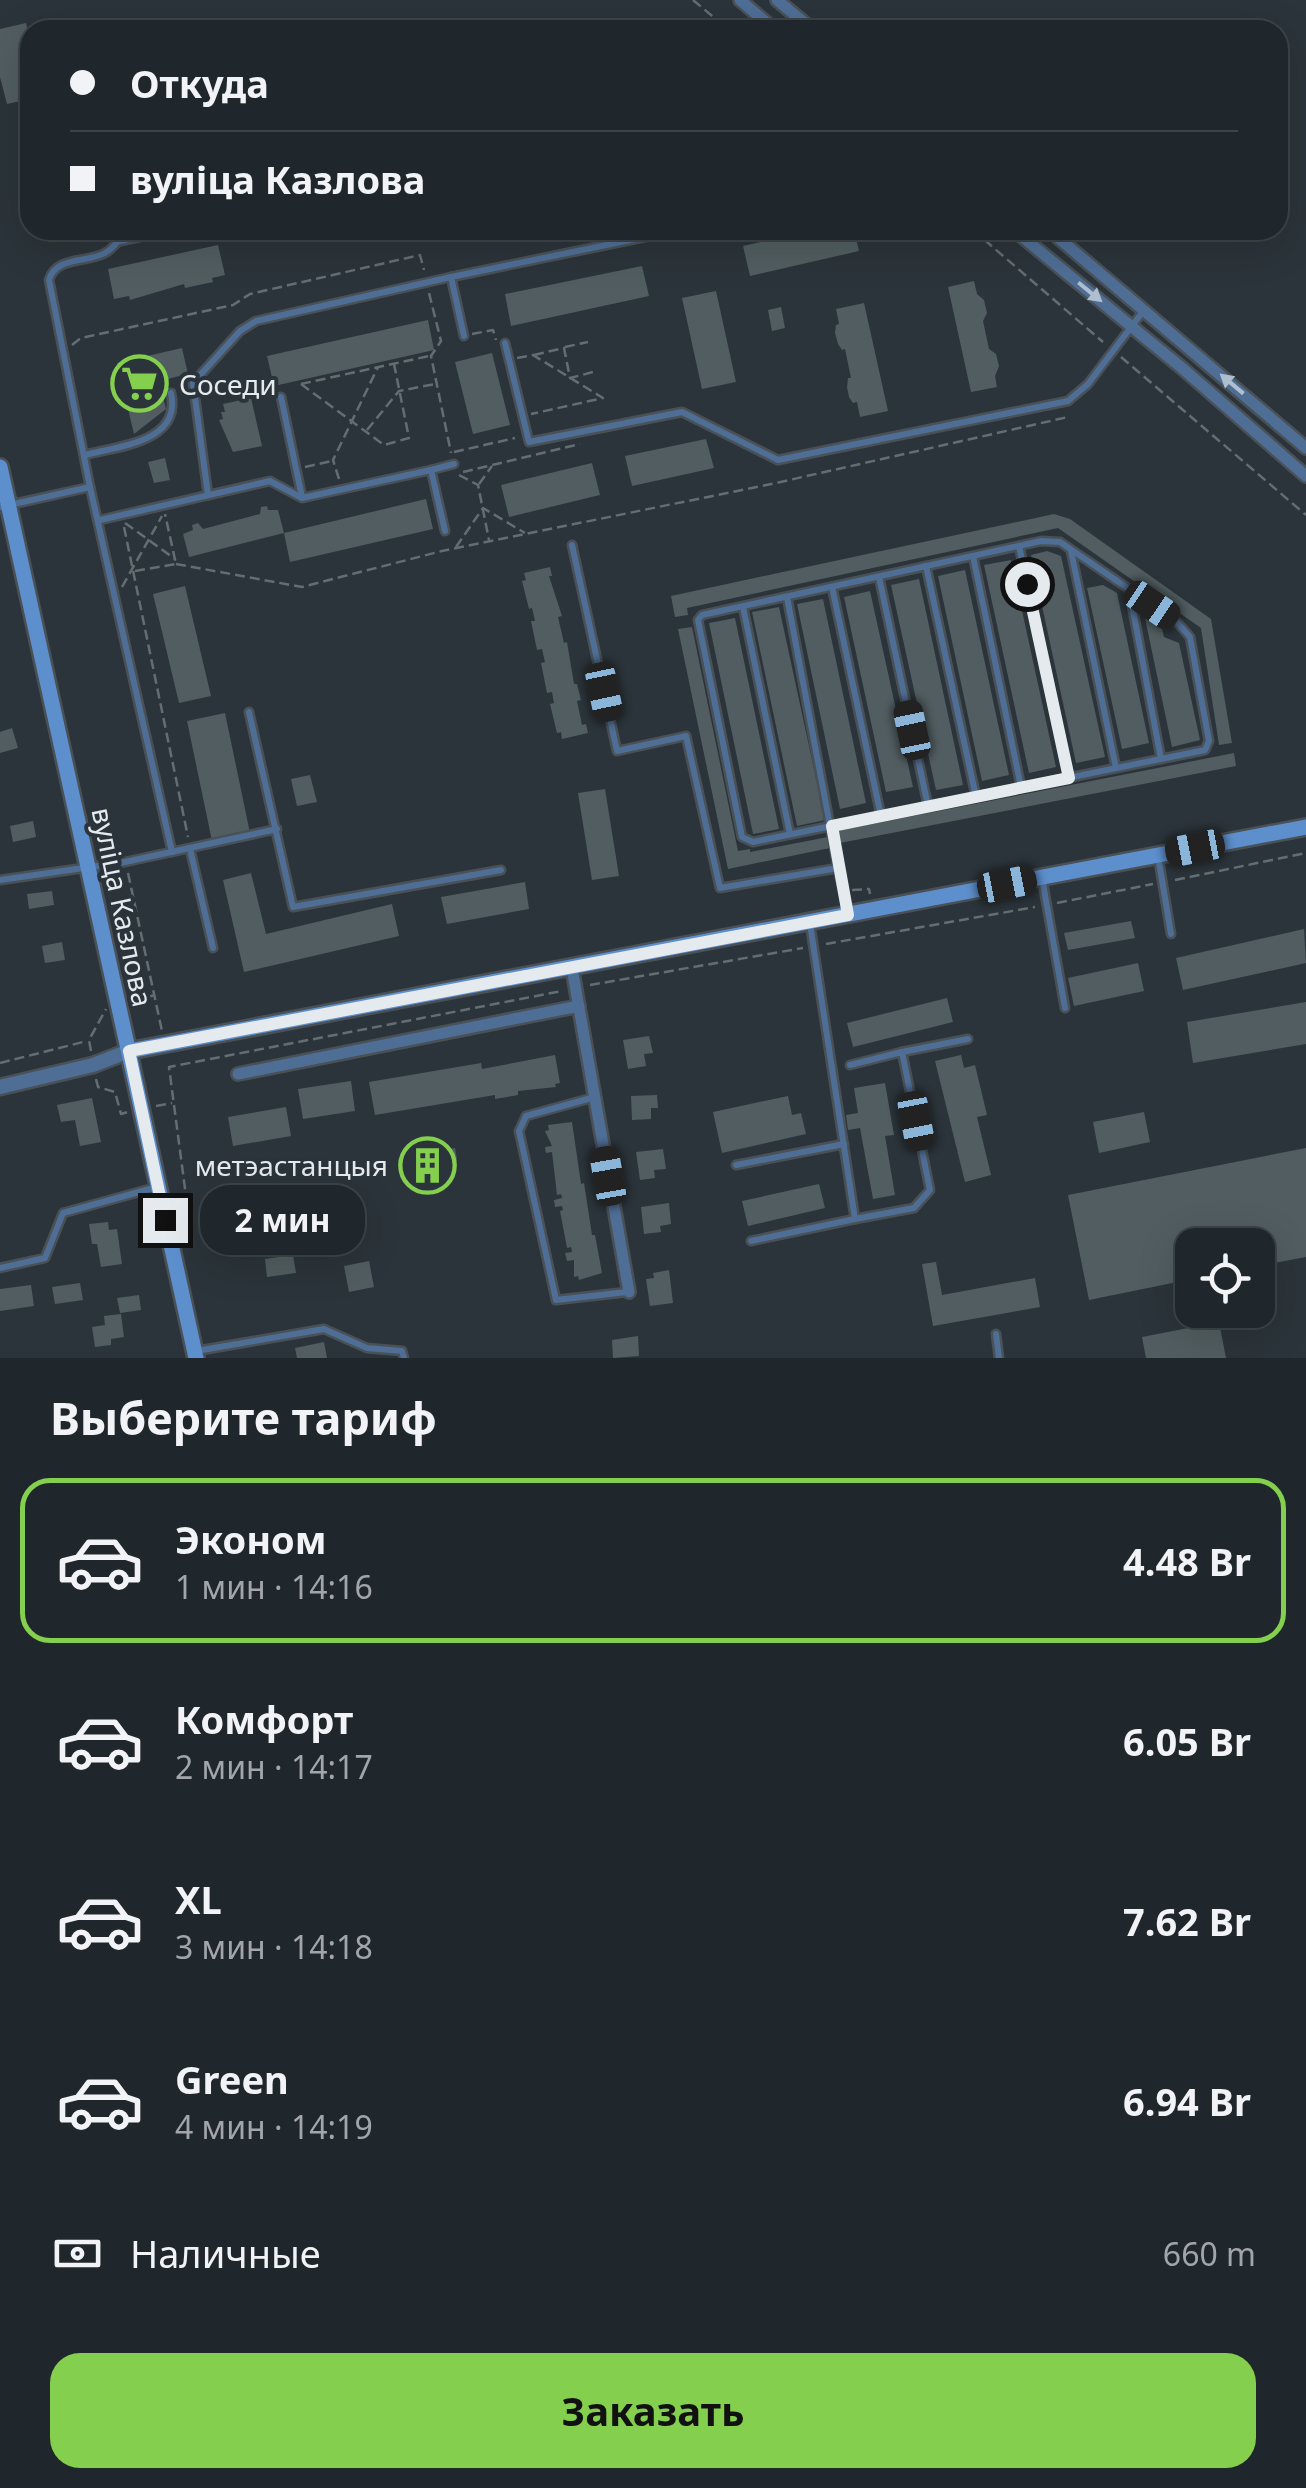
<!DOCTYPE html>
<html lang="ru">
<head>
<meta charset="utf-8">
<style>
  body { margin:0; font-family:"Noto Sans",sans-serif; background:#282f34; color:#f1f3f6; height:100vh; display:flex; flex-direction:column; font-size:38px; white-space:nowrap }
  * { box-sizing:border-box; margin:0 }
  p { font-size:32px; color:#a2a5a9 }
  .icon { flex:none; width:55px; height:55px; fill:none; stroke:currentColor; stroke-width:2; stroke-linecap:round; stroke-linejoin:round }
  .map { position:relative; height:1358px; overflow:hidden }
  .side { display:flex; flex-direction:column; background:#20272c; flex:1 }
  .side>* { flex:none }
  .top-card { position:absolute; left:20px; top:20px; width:1268px; height:220px; border-radius:30px; box-shadow:0 10px 40px #0002,0 0 0 2px #3d4448; display:grid; align-content:center; height:220px; padding:0 50px; background:#20272c }
  .fabs { position:absolute; left:1175px; top:1228px; display:grid; gap:20px }
  .fabs a { display:grid; place-items:center; width:100px; height:100px; border-radius:20px; background:#20272c; box-shadow:0 10px 40px #0002,0 0 0 2px #3d4448; font-size:50px }
  .end { position:absolute; width:45px; height:45px; margin:-22px; border:12px solid #e4eaee; background:#111; box-shadow:0 0 0 5px #111 }
  .from { border-radius:50% }
  .bubble { position:absolute; height:70px; border-radius:30px; background:#20272c; box-shadow:0 10px 40px #0002,0 0 0 2px #3d4448; font-size:32px; font-weight:700; line-height:70px; text-align:center }
  .car { position:absolute; width:30px; height:60px; margin:-30px -15px; border-radius:12px; box-shadow:0 0 8px 2px #0007; background:linear-gradient(#222 24%,#8ab4d8 0 40%,#222 0 76%,#8ab4d8 0 86%,#222 0) }
  .top-card b { display:flex; align-items:center; gap:35px; height:95px; font-size:38px }
  .top-card b+b { border-top:2px solid #3d4448 }
  .top-card i { width:25px; height:25px; background:#f1f3f6 }
  ul { padding:0; list-style:none }
  li { display:flex; align-items:center; gap:30px; height:165px; margin:0 20px 15px; padding:0 30px; border:5px solid transparent; border-radius:30px }
  li div { flex:1 }
  li b { display:block; font-size:38px }
  li em { font-style:normal; font-weight:700 }
  li.on { border-color:#84cf4d }
  li>.icon { width:90px; height:90px; stroke-width:1.5 }
  h2 { padding:0 50px; font-size:45px; line-height:120px }
  .pay { display:flex; align-items:center; gap:25px; height:110px; padding:0 50px; font-size:38px }
  .pay p { margin-inline-start:auto }
  .button { display:flex; gap:20px; margin-top:auto; padding:20px 50px }
  .button a { flex:1; height:115px; border-radius:30px; background:#84cf4d; color:#111; font-size:40px; font-weight:700; line-height:115px; text-align:center }
  .map>svg:first-child { display:block }
  .building { fill:#515d60 }
  .lines { fill:none; stroke-linecap:round; stroke-linejoin:round }
  .service-casing { stroke:#495157; stroke-width:11 }
  .minor-casing { stroke:#495157; stroke-width:16 }
  .tertiary-casing { stroke:#495157; stroke-width:19 }
  .secondary-casing { stroke:#495157; stroke-width:20 }
  .path { stroke:#646d72; stroke-width:2.5; stroke-dasharray:10 5; stroke-linecap:butt }
  .service { stroke:#4f6e96; stroke-width:6 }
  .minor { stroke:#4f6e96; stroke-width:11 }
  .tertiary { stroke:#4f6e96; stroke-width:14 }
  .secondary { stroke:#5d8fcd; stroke-width:15 }
  .oneway { fill:#b0bfcf }
  .route { stroke:#e4eaee; stroke-width:12 }
  .labels { text-anchor:middle; dominant-baseline:central; stroke-width:8; stroke-linejoin:round; paint-order:stroke }
  .poi-label { font-size:28px; fill:#e4eaee; stroke:#2b343a; text-anchor:start }
  .street-label { font-size:28px; fill:#e4eaee; stroke:#2b343a }
</style>
</head>
<body>
<div class="map">
<svg width="1306" height="1358" viewBox="0 0 1306 1358">
  <rect width="100%" height="100%" fill="#2b343a"/>
  <g class="building">
    <path d="M 26,23 L 30,39 L 30,99 L 7,104 L 0,77 L 0,29 Z"/>
    <path d="M 815,230 L 854,230 L 859,251 L 750,276 L 743,246 Z"/>
    <path d="M 218,245 L 225,275 L 212,278 L 213,282 L 185,288 L 184,284 L 130,300 L 129,296 L 114,299 L 108,269 Z"/>
    <path d="M 642,266 L 649,296 L 511,326 L 505,294 Z"/>
    <path d="M 974,281 L 977,294 L 984,300 L 987,313 L 983,321 L 989,349 L 996,354 L 999,366 L 995,376 L 997,387 L 971,392 L 948,287 Z"/>
    <path d="M 716,291 L 736,382 L 702,389 L 682,298 Z"/>
    <path d="M 864,303 L 888,411 L 860,417 L 857,402 L 853,403 L 849,397 L 847,387 L 848,378 L 851,378 L 845,349 L 842,350 L 838,344 L 835,333 L 836,325 L 839,324 L 836,309 Z"/>
    <path d="M 781,307 L 785,328 L 772,331 L 768,310 Z"/>
    <path d="M 428,320 L 434,350 L 274,386 L 267,356 Z"/>
    <path d="M 182,348 L 188,374 L 159,381 L 166,409 L 134,434 L 117,363 Z"/>
    <path d="M 492,353 L 510,425 L 473,434 L 455,362 Z"/>
    <path d="M 251,398 L 262,446 L 233,452 L 219,420 L 223,419 L 221,412 L 225,412 L 223,404 Z"/>
    <path d="M 706,439 L 714,468 L 632,486 L 625,456 Z"/>
    <path d="M 165,458 L 170,480 L 154,483 L 148,462 Z"/>
    <path d="M 592,463 L 600,495 L 509,517 L 501,485 Z"/>
    <path d="M 426,499 L 433,529 L 290,562 L 284,533 Z"/>
    <path d="M 267,506 L 268,510 L 278,510 L 284,533 L 189,557 L 183,534 L 193,530 L 192,525 L 198,523 L 203,529 L 260,514 L 261,507 Z"/>
    <path d="M 1054,514 L 1070,519 L 1211,619 L 1232,743 L 1219,745 L 1201,628 L 1058,528 L 687,608 L 688,615 L 675,617 L 671,596 Z"/>
    <path d="M 1047,551 L 1061,556 L 1105,757 L 1076,763 L 1031,555 Z"/>
    <path d="M 1011,560 L 1056,767 L 1029,773 L 984,565 Z"/>
    <path d="M 550,567 L 552,576 L 549,576 L 562,616 L 558,617 L 564,643 L 567,642 L 574,684 L 577,684 L 581,700 L 577,701 L 582,725 L 586,724 L 588,733 L 562,739 L 561,732 L 557,733 L 550,704 L 554,703 L 552,692 L 547,693 L 541,663 L 545,662 L 542,649 L 537,650 L 531,621 L 535,621 L 532,608 L 529,609 L 522,581 L 526,580 L 524,573 Z"/>
    <path d="M 965,570 L 1009,775 L 982,781 L 938,576 Z"/>
    <path d="M 919,579 L 963,785 L 936,790 L 891,585 Z"/>
    <path d="M 1103,585 L 1117,593 L 1149,743 L 1122,749 L 1087,588 Z"/>
    <path d="M 185,586 L 211,696 L 179,703 L 153,594 Z"/>
    <path d="M 870,591 L 913,787 L 886,792 L 844,597 Z"/>
    <path d="M 823,599 L 866,803 L 840,809 L 797,604 Z"/>
    <path d="M 779,607 L 825,820 L 797,826 L 752,612 Z"/>
    <path d="M 735,618 L 779,829 L 753,834 L 709,623 Z"/>
    <path d="M 1145,618 L 1160,620 L 1164,637 L 1179,643 L 1200,740 L 1172,747 Z"/>
    <path d="M 692,627 L 738,851 L 750,849 L 750,852 L 828,837 L 830,848 L 728,869 L 678,629 Z"/>
    <path d="M 225,713 L 250,833 L 212,841 L 187,721 Z"/>
    <path d="M 12,728 L 18,748 L 0,753 L 0,732 Z"/>
    <path d="M 1234,753 L 1236,766 L 840,843 L 837,831 Z"/>
    <path d="M 310,775 L 317,802 L 297,806 L 291,779 Z"/>
    <path d="M 605,789 L 619,876 L 592,880 L 578,793 Z"/>
    <path d="M 33,821 L 36,837 L 13,842 L 10,826 Z"/>
    <path d="M 251,873 L 266,934 L 392,904 L 399,936 L 244,972 L 223,880 Z"/>
    <path d="M 525,882 L 529,909 L 447,924 L 441,897 Z"/>
    <path d="M 52,891 L 54,905 L 29,909 L 27,894 Z"/>
    <path d="M 1131,921 L 1135,938 L 1068,950 L 1064,933 Z"/>
    <path d="M 1304,929 L 1306,963 L 1183,990 L 1176,958 Z"/>
    <path d="M 62,942 L 65,960 L 45,963 L 42,946 Z"/>
    <path d="M 1138,963 L 1144,991 L 1074,1006 L 1068,978 Z"/>
    <path d="M 947,998 L 953,1022 L 853,1047 L 847,1023 Z"/>
    <path d="M 1306,1002 L 1306,1044 L 1193,1063 L 1187,1022 Z"/>
    <path d="M 649,1036 L 653,1053 L 644,1054 L 646,1066 L 628,1069 L 623,1040 Z"/>
    <path d="M 555,1055 L 560,1083 L 555,1084 L 556,1087 L 518,1091 L 518,1095 L 495,1099 L 495,1095 L 375,1115 L 369,1082 L 481,1063 L 482,1069 Z"/>
    <path d="M 961,1055 L 964,1068 L 975,1065 L 987,1115 L 977,1117 L 991,1175 L 965,1182 L 935,1061 Z"/>
    <path d="M 351,1081 L 355,1111 L 303,1119 L 298,1089 Z"/>
    <path d="M 885,1083 L 894,1135 L 885,1136 L 895,1195 L 873,1199 L 860,1128 L 848,1130 L 846,1115 L 858,1113 L 854,1088 Z"/>
    <path d="M 657,1095 L 658,1108 L 651,1108 L 651,1119 L 632,1120 L 631,1096 Z"/>
    <path d="M 788,1096 L 792,1115 L 801,1113 L 806,1134 L 722,1153 L 713,1112 Z"/>
    <path d="M 92,1098 L 101,1142 L 80,1146 L 75,1120 L 61,1122 L 57,1105 Z"/>
    <path d="M 286,1107 L 291,1136 L 233,1146 L 228,1117 Z"/>
    <path d="M 1144,1112 L 1150,1142 L 1099,1153 L 1093,1122 Z"/>
    <path d="M 572,1122 L 581,1184 L 584,1183 L 592,1235 L 595,1235 L 602,1273 L 579,1280 L 578,1276 L 574,1277 L 574,1260 L 567,1261 L 565,1253 L 572,1252 L 571,1247 L 567,1248 L 560,1211 L 563,1210 L 562,1206 L 555,1207 L 554,1200 L 562,1198 L 561,1194 L 557,1195 L 552,1152 L 546,1153 L 545,1147 L 552,1146 L 545,1131 L 549,1130 L 548,1125 Z"/>
    <path d="M 455,1148 L 457,1159 L 450,1161 L 452,1171 L 414,1179 L 412,1169 L 404,1171 L 402,1159 Z"/>
    <path d="M 1306,1148 L 1306,1257 L 1258,1266 L 1258,1245 L 1192,1245 L 1192,1279 L 1089,1300 L 1068,1195 Z"/>
    <path d="M 663,1149 L 666,1169 L 654,1170 L 655,1178 L 640,1180 L 636,1152 Z"/>
    <path d="M 271,1184 L 275,1199 L 281,1198 L 284,1209 L 257,1215 L 252,1195 L 267,1191 L 266,1185 Z"/>
    <path d="M 819,1184 L 825,1208 L 748,1226 L 742,1201 Z"/>
    <path d="M 669,1203 L 671,1224 L 660,1226 L 661,1232 L 644,1234 L 641,1207 Z"/>
    <path d="M 108,1222 L 109,1230 L 117,1229 L 122,1264 L 101,1267 L 97,1244 L 92,1244 L 89,1224 Z"/>
    <path d="M 248,1229 L 253,1247 L 236,1251 L 231,1234 Z"/>
    <path d="M 293,1255 L 296,1273 L 267,1277 L 265,1259 Z"/>
    <path d="M 369,1261 L 374,1287 L 349,1292 L 344,1266 Z"/>
    <path d="M 936,1262 L 942,1295 L 1035,1278 L 1040,1307 L 933,1326 L 922,1264 Z"/>
    <path d="M 669,1270 L 673,1303 L 650,1306 L 646,1279 L 654,1278 L 653,1273 Z"/>
    <path d="M 80,1283 L 83,1300 L 55,1304 L 52,1287 Z"/>
    <path d="M 31,1285 L 34,1306 L 0,1311 L 0,1289 Z"/>
    <path d="M 139,1295 L 141,1310 L 120,1313 L 117,1298 Z"/>
    <path d="M 121,1314 L 124,1337 L 111,1339 L 111,1345 L 95,1347 L 92,1327 L 105,1325 L 104,1316 Z"/>
    <path d="M 1219,1322 L 1226,1358 L 1146,1358 L 1142,1337 Z"/>
    <path d="M 638,1336 L 639,1356 L 613,1358 L 612,1340 Z"/>
    <path d="M 324,1342 L 327,1358 L 297,1358 L 295,1348 Z"/>
  </g>
  <g class="lines">
    <defs>
      <g id="service">
        <path d="M 120,241 L 174,230"/>
        <path d="M 451,277 L 679,230"/>
        <path d="M 505,343 L 529,442 L 682,412 L 778,460 L 1068,401 L 1088,384 L 1144,310"/>
        <path d="M 281,397 L 302,497"/>
        <path d="M 85,455 C 119,446 182,442 171,393"/>
        <path d="M 431,470 L 454,464"/>
        <path d="M 90,487 L 49,280 C 56,256 87,263 105,253 C 114,248 121,238 127,230"/>
        <path d="M 208,495 L 193,383 L 240,331 L 256,321 L 451,277 L 464,336"/>
        <path d="M 0,507 L 90,487 L 172,852"/>
        <path d="M 100,520 L 270,481 L 302,498 L 431,470 L 445,531"/>
        <path d="M 1041,541 L 1060,542 L 1176,621 L 1190,637 L 1209,741 L 1205,750 L 753,842 L 742,837 L 698,620 L 702,615 Z"/>
        <path d="M 572,545 L 617,751 L 686,736 L 720,888 L 838,868 L 848,914"/>
        <path d="M 1019,546 L 1069,778"/>
        <path d="M 1071,551 L 1116,768"/>
        <path d="M 973,556 L 1021,787"/>
        <path d="M 926,566 L 976,797"/>
        <path d="M 879,577 L 928,806"/>
        <path d="M 832,587 L 881,816"/>
        <path d="M 1129,589 L 1161,759"/>
        <path d="M 787,597 L 838,868"/>
        <path d="M 743,607 L 790,834"/>
        <path d="M 249,712 L 293,907 L 501,870"/>
        <path d="M 190,849 L 213,948"/>
        <path d="M 1158,856 L 1171,934"/>
        <path d="M 1042,878 L 1065,1008"/>
        <path d="M 0,880 L 125,862 L 277,829"/>
        <path d="M 902,1052 L 968,1039"/>
        <path d="M 850,1065 L 902,1052 L 930,1190 L 914,1208 L 855,1219"/>
        <path d="M 595,1097 L 526,1116 L 519,1131 L 556,1300 L 627,1292"/>
        <path d="M 736,1165 L 844,1144"/>
        <path d="M 751,1241 L 855,1219 L 810,924"/>
        <path d="M 0,1268 L 45,1258 L 63,1213 L 157,1187"/>
        <path d="M 996,1334 L 999,1358"/>
        <path d="M 196,1351 L 324,1329 L 367,1348 L 402,1351 L 404,1358"/>
      </g>
      <g id="minor">
        <path d="M 740,0 L 775,30"/>
        <path d="M 777,0 L 813,30"/>
        <path d="M 1014,230 L 1182,368 L 1306,476"/>
        <path d="M 1049,230 L 1306,448"/>
        <path d="M 572,968 L 629,1292"/>
        <path d="M 238,1074 L 579,1006"/>
      </g>
      <path id="tertiary" d="M 0,1087 L 93,1065 L 129,1051"/>
      <g id="secondary">
        <path d="M 0,467 L 196,1358"/>
        <path d="M 129,1051 L 1306,827"/>
      </g>
    </defs>
    <use href="#service" class="service-casing"/>
    <use href="#minor" class="minor-casing"/>
    <use href="#tertiary" class="tertiary-casing"/>
    <use href="#secondary" class="secondary-casing"/>
    <g class="path">
      <path d="M 693,0 L 729,30"/>
      <path d="M 973,230 L 1103,342"/>
      <path d="M 429,293 L 441,341 L 431,356 L 451,453"/>
      <path d="M 472,334 L 493,330 L 496,340"/>
      <path d="M 72,345 L 81,338 L 233,305 L 250,294 L 420,255 L 424,270"/>
      <path d="M 565,347 L 588,342"/>
      <path d="M 534,355 L 564,348 L 570,378 L 597,371"/>
      <path d="M 1121,357 L 1306,515"/>
      <path d="M 517,358 L 533,355 L 603,398 L 531,414"/>
      <path d="M 301,384 L 384,445 L 409,438 L 394,364"/>
      <path d="M 301,384 L 429,356"/>
      <path d="M 367,430 L 399,391 L 435,384"/>
      <path d="M 454,452 L 515,438"/>
      <path d="M 305,467 L 332,461"/>
      <path d="M 463,472 L 580,444"/>
      <path d="M 459,475 L 478,485 L 489,540"/>
      <path d="M 339,479 L 333,460 L 378,367"/>
      <path d="M 479,484 L 492,466"/>
      <path d="M 125,523 L 175,559"/>
      <path d="M 124,527 L 188,837"/>
      <path d="M 456,547 L 483,508 L 525,533"/>
      <path d="M 176,564 L 302,587 L 442,551 L 776,483 L 1068,417"/>
      <path d="M 135,571 L 176,564 L 165,514"/>
      <path d="M 122,587 L 162,516"/>
      <path d="M 128,873 L 162,1031"/>
      <path d="M 1175,880 L 1306,853"/>
      <path d="M 852,890 L 869,889 L 870,894"/>
      <path d="M 1057,903 L 1153,884"/>
      <path d="M 826,944 L 1035,907"/>
      <path d="M 590,985 L 803,948"/>
      <path d="M 132,1001 L 155,995"/>
      <path d="M 91,1051 L 89,1040 L 106,1009"/>
      <path d="M 0,1063 L 87,1041"/>
      <path d="M 96,1079 L 98,1087 L 115,1092 L 121,1114 L 128,1112"/>
      <path d="M 156,1106 L 172,1103"/>
      <path d="M 189,1219 L 169,1067 L 562,991"/>
    </g>
    <use href="#service" class="service"/>
    <use href="#minor" class="minor"/>
    <use href="#tertiary" class="tertiary"/>
    <use href="#secondary" class="secondary"/>
  </g>
  <defs><path id="oneway-solid" d="M-6-.8H1V-3.2L6.5 0L1 3.2V.8H-6Z" transform="scale(2.5)"/></defs>
  <g class="oneway">
    <use href="#oneway-solid" transform="translate(1090 292) rotate(39)"/>
    <use href="#oneway-solid" transform="translate(1232 384) rotate(-140)"/>
  </g>
  <g class="lines">
    <path class="route" d="M 165,1220 L 129,1051 L 848,915 L 832,826 L 1069,778 L 1027,584"/>
  </g>
  <defs>
    <symbol id="supermarket-ring" viewBox="-11 -11 22 22"><circle r="9.5" fill="#2b343a" stroke="#84cf4d" stroke-width="1.5"/><path d="M-6-5.5h2.5l.6 2H6L4.5 2H-2.5L-4.4-4H-6ZM-1.5 3.2a1.3 1.3 0 1 0 .1 0ZM3 3.2a1.3 1.3 0 1 0 .1 0Z" fill="#84cf4d"/></symbol>
    <symbol id="building-ring" viewBox="-11 -11 22 22"><circle r="9.5" fill="#2b343a" stroke="#84cf4d" stroke-width="1.5"/><path d="M-4-6H4V6H1V3H-1V6H-4ZM-2.5-4.3h1.7v1.8h-1.7ZM.8-4.3h1.7v1.8H.8ZM-2.5-1h1.7V.8h-1.7ZM.8-1h1.7V.8H.8Z" fill="#84cf4d"/></symbol>
  </defs>
  <g fill-rule="evenodd">
    <use href="#supermarket-ring" x="108" y="352" width="63" height="63"/>
    <use href="#building-ring" x="396" y="1134" width="63" height="63"/>
  </g>
  <g class="labels">
    <g class="poi-label">
      <text x="179" y="384">Соседи</text>
      <text x="388" y="1165" text-anchor="end">метэастанцыя</text>
    </g>
    <g class="street-label">
      <text transform="translate(123 907) rotate(78)">вуліца Казлова</text>
    </g>
  </g>
</svg>
<div class="fabs">
<a><svg class="icon" aria-label="locate" viewBox="0 0 24 24"><circle cx="12" cy="12" r="6"/><path d="M12 2v4M12 18v4M2 12h4M18 12h4"/></svg></a>
</div>
<i class="end from" style="left:1027px;top:584px"></i>
<i class="end" style="left:165px;top:1220px"></i>
<div class="bubble" style="left:200px;top:1185px;width:165px">2 мин</div>
<i class="car" style="left:1152px;top:605px;rotate:124deg"></i>
<i class="car" style="left:604px;top:692px;rotate:168deg"></i>
<i class="car" style="left:912px;top:730px;rotate:348deg"></i>
<i class="car" style="left:1195px;top:848px;rotate:259deg"></i>
<i class="car" style="left:1007px;top:884px;rotate:79deg"></i>
<i class="car" style="left:916px;top:1121px;rotate:169deg"></i>
<i class="car" style="left:608px;top:1176px;rotate:350deg"></i>
<div class="top-card">
<b><i class="from"></i>Откуда</b>
<b><i></i>вуліца Казлова</b>
</div>
</div>
<section class="side">
<h2>Выберите тариф</h2>
<ul>
<li class="on"><svg class="icon" aria-label="car" viewBox="0 0 24 24"><path d="M5 17H2v-5l4-1 3-4h7l3 4 3 1v5h-3M9 17h6M6 11h13"/><circle cx="7" cy="17" r="2"/><circle cx="17" cy="17" r="2"/></svg><div><b>Эконом</b><p>1 мин · 14:16</p></div><em>4.48 Br</em></li>
<li><svg class="icon" aria-label="car" viewBox="0 0 24 24"><path d="M5 17H2v-5l4-1 3-4h7l3 4 3 1v5h-3M9 17h6M6 11h13"/><circle cx="7" cy="17" r="2"/><circle cx="17" cy="17" r="2"/></svg><div><b>Комфорт</b><p>2 мин · 14:17</p></div><em>6.05 Br</em></li>
<li><svg class="icon" aria-label="car" viewBox="0 0 24 24"><path d="M5 17H2v-5l4-1 3-4h7l3 4 3 1v5h-3M9 17h6M6 11h13"/><circle cx="7" cy="17" r="2"/><circle cx="17" cy="17" r="2"/></svg><div><b>XL</b><p>3 мин · 14:18</p></div><em>7.62 Br</em></li>
<li><svg class="icon" aria-label="car" viewBox="0 0 24 24"><path d="M5 17H2v-5l4-1 3-4h7l3 4 3 1v5h-3M9 17h6M6 11h13"/><circle cx="7" cy="17" r="2"/><circle cx="17" cy="17" r="2"/></svg><div><b>Green</b><p>4 мин · 14:19</p></div><em>6.94 Br</em></li>
</ul>
<div class="pay"><svg class="icon" aria-label="cash" viewBox="0 0 24 24"><path d="M3 7h18v10H3z"/><circle cx="12" cy="12" r="2"/></svg>Наличные<p>660 m</p></div>
<div class="button"><a>Заказать</a></div>
</section>
</body>
</html>
